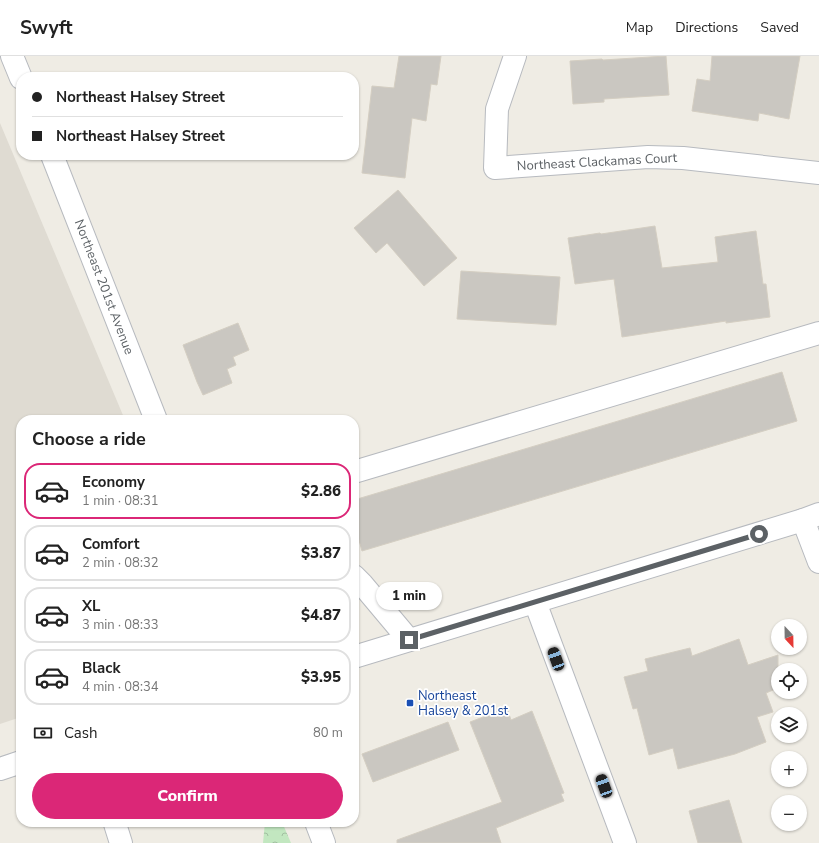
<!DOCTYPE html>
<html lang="en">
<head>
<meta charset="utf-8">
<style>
  body { margin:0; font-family:"Nunito Sans",sans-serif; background:#f6f6f6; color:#222; height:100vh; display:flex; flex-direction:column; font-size:15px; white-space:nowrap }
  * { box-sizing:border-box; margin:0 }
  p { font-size:13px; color:#767676 }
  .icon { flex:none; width:22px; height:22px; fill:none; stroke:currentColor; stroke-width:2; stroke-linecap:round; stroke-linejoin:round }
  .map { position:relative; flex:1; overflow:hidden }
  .sheet { position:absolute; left:16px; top:359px; width:343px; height:412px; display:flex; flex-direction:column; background:#fff; border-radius:16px; box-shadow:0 1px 3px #0004 }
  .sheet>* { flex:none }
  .banner { position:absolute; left:16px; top:16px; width:343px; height:88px; border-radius:16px; box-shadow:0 1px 3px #0004; display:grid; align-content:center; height:88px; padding:0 16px; background:#fff }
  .needle { width:26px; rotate:158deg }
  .tools { position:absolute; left:771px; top:563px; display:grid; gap:8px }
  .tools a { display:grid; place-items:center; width:36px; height:36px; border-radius:50%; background:#fff; box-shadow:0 1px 3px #0004; font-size:20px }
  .end { position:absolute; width:18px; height:18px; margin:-9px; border:5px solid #5c6165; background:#fff; box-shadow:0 0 0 2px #fff }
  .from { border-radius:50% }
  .bubble { position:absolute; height:28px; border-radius:14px; background:#fff; box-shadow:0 1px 3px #0004; font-size:13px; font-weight:800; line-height:28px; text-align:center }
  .car { position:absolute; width:12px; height:24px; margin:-12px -6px; border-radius:5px; box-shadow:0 0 3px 1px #0007; background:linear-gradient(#222 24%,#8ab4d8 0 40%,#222 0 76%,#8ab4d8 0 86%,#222 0) }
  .banner b { display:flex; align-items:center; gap:14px; height:38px; font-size:15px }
  .banner b+b { border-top:1px solid #e0e0e0 }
  .banner i { width:10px; height:10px; background:#222 }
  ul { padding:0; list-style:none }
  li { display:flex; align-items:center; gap:12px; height:56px; margin:0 8px 6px; padding:0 8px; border:2px solid #e0e0e0; border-radius:16px }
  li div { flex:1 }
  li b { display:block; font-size:15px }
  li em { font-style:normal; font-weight:800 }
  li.active { border-color:#db2777 }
  li>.icon { width:36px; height:36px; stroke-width:1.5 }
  h2 { padding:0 16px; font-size:18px; line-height:48px }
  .pay { display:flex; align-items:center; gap:10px; height:44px; padding:0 16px; font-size:15px }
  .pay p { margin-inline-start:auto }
  .action { display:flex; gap:8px; margin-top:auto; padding:8px 16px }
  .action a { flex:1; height:46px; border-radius:24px; background:#db2777; color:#fff; font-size:16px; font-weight:800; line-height:46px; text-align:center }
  header { display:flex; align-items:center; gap:24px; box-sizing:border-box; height:56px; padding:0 20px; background:#fff; border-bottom:1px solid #e0e0e0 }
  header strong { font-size:19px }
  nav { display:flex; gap:22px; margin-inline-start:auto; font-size:14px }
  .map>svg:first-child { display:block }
  .education { fill:#dfdbd2 }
  .forest { fill:url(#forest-crowns) }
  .building { fill:#cac7c1; stroke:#d4cec2 }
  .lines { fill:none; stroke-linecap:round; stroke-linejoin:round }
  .minor-casing { stroke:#b7babf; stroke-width:24 }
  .minor { stroke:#fff; stroke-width:22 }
  .route { stroke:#5c6165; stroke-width:5 }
  .transit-dot { fill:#1a4fb4; stroke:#fff; stroke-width:1.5 }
  .labels { text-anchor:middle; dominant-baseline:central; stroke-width:3.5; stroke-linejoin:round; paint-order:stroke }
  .street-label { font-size:13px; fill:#5c6165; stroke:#fff }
  .transit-label { font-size:13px; fill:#164399; stroke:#fff; text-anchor:start }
</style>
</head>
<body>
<header>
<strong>Swyft</strong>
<nav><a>Map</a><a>Directions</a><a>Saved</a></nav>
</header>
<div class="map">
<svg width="819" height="787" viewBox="0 0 819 787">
  <defs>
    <pattern id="forest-crowns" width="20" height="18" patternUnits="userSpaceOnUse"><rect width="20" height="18" fill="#c2e7c0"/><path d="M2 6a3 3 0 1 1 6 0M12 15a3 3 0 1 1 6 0" fill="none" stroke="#a1bfa0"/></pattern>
  </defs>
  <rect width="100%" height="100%" fill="#efece4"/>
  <path class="education" d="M 0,67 L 125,364 L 21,364 L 21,661 L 0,668 Z"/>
  <path class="forest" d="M 265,766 L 282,766 L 291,787 L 263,787 Z"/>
  <g class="building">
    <path d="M 399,0 L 441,0 L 437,29 L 431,28 L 426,65 L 412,62 L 405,122 L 362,117 L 372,30 L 394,32 Z"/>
    <path d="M 666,0 L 669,39 L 604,43 L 604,46 L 573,48 L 570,5 L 602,3 L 603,4 Z"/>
    <path d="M 712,0 L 800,0 L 789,63 L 759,57 L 758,65 L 692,55 L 697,23 L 710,25 Z"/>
    <path d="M 398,134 L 457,202 L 424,230 L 387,187 L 376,197 L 354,172 Z"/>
    <path d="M 655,170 L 662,212 L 718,206 L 715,181 L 756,175 L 763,228 L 766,228 L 770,261 L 726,267 L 726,265 L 622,281 L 614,223 L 575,228 L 568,182 L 600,177 L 601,178 Z"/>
    <path d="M 461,215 L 560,221 L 556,269 L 457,263 Z"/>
    <path d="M 238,267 L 249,294 L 233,301 L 236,309 L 227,313 L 232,327 L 203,339 L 197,326 L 183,289 Z"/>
    <path d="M 782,316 L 797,365 L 362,495 L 354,466 L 354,444 Z"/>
    <path d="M 739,583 L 748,609 L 778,599 L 778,632 L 766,637 L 773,656 L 757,661 L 766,686 L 735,698 L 678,713 L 673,692 L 649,699 L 637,652 L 633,653 L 624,621 L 648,615 L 645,603 L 690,592 L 692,600 Z"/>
    <path d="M 507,652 L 511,664 L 532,655 L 564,737 L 561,738 L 564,745 L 496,772 L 501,787 L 397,787 L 397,784 L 502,746 L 470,666 Z"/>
    <path d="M 448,666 L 459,694 L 373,726 L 362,698 Z"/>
    <path d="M 729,744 L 742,787 L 698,787 L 689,755 Z"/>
  </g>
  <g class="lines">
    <defs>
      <g id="minor">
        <path d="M 12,0 L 21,22"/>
        <path d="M 515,0 L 497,53 L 495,112 L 648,101 L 683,102 L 819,117"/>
        <path d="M 52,99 L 156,364"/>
        <path d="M 354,416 L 819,277"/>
        <path d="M 803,464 L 819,506"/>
        <path d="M 354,520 L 362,528 L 409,584"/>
        <path d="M 535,546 L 625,787"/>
        <path d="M 354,601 L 803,464 L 819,458"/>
        <path d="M 0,713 L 21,706"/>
        <path d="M 316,766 L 324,787"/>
        <path d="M 115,768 L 121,787"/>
      </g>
    </defs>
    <use href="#minor" class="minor-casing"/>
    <use href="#minor" class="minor"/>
  </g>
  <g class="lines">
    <path class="route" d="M 409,584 L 759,478"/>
  </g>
  <rect class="transit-dot" x="406" y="643" width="8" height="8" rx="2"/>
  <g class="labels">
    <g class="street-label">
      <text transform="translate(597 106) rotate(-3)">Northeast Clackamas Court</text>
      <text transform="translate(104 231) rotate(69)">Northeast 201st Avenue</text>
    </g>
    <g class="transit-label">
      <text x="418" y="640">Northeast<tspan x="418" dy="15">Halsey &amp; 201st</tspan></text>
    </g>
  </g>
</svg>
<div class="tools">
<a><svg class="needle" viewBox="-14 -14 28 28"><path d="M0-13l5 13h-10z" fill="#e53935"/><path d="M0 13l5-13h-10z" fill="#767676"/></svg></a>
<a><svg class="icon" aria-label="locate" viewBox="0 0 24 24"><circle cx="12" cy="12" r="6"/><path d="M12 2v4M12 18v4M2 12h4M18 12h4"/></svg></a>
<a><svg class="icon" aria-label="layers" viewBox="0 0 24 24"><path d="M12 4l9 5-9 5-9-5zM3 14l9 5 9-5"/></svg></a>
<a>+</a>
<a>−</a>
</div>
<i class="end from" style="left:759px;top:478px"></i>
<i class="end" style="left:409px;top:584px"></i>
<div class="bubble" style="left:376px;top:526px;width:66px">1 min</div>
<i class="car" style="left:556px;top:603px;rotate:340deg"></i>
<i class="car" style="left:604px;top:730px;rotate:340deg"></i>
<div class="banner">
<b><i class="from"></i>Northeast Halsey Street</b>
<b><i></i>Northeast Halsey Street</b>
</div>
<section class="sheet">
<h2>Choose a ride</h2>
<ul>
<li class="active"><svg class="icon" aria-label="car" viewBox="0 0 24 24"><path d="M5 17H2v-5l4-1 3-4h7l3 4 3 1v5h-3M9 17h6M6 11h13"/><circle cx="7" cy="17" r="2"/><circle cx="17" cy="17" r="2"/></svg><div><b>Economy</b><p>1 min · 08:31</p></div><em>$2.86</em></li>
<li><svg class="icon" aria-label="car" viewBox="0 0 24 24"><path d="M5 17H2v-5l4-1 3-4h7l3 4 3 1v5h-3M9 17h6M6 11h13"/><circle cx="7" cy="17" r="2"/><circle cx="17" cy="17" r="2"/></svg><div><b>Comfort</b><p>2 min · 08:32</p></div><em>$3.87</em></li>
<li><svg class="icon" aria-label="car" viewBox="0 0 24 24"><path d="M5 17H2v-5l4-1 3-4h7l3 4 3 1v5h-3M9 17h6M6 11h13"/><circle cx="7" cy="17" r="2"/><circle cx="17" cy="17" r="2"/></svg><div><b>XL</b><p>3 min · 08:33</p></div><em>$4.87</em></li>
<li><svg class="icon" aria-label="car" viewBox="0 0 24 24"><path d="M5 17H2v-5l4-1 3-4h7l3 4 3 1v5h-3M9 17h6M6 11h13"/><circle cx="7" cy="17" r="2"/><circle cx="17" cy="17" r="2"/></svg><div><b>Black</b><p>4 min · 08:34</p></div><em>$3.95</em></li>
</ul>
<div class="pay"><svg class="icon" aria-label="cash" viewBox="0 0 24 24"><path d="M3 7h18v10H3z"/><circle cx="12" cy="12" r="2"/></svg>Cash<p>80 m</p></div>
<div class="action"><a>Confirm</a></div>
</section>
</div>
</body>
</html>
